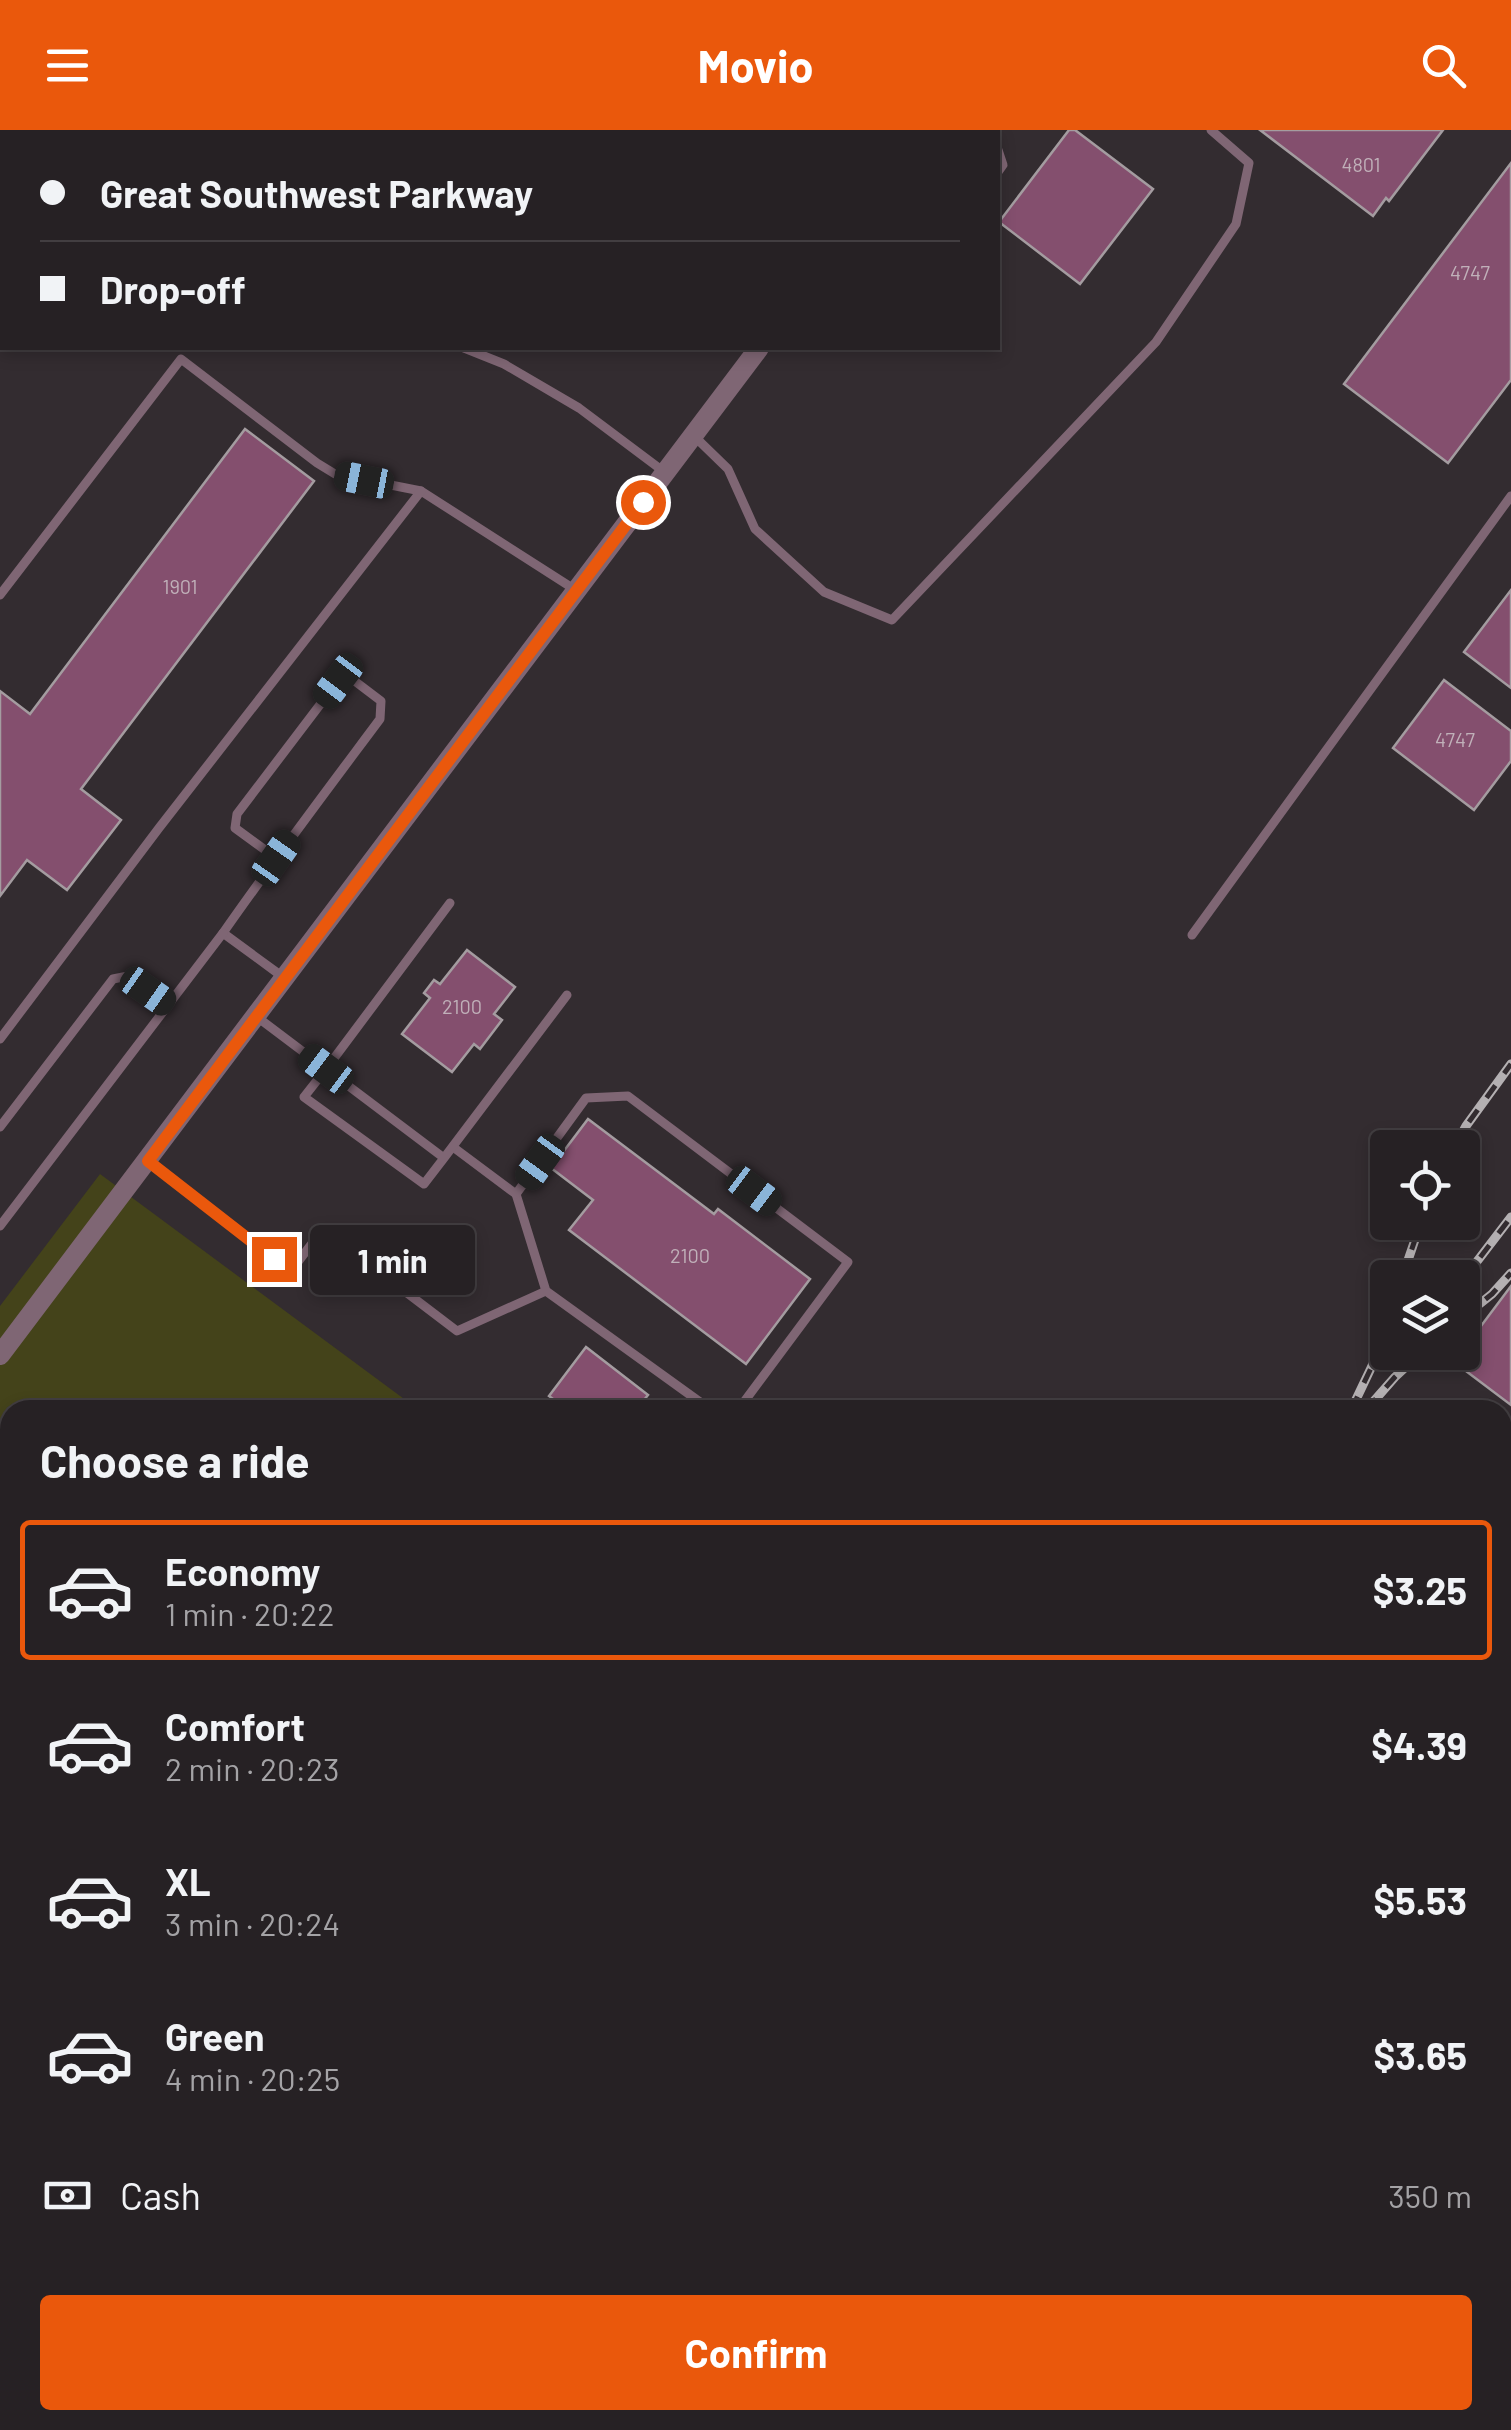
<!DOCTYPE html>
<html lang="en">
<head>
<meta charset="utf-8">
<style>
  body { margin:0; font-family:Barlow,sans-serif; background:#322e31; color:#f1f3f6; height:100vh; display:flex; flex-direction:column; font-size:38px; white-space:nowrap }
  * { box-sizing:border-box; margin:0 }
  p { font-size:32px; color:#a4a3a6 }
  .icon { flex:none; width:55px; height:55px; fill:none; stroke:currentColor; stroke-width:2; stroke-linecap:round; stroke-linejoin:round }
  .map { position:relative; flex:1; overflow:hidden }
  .sheet { position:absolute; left:0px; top:1270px; width:1512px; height:1030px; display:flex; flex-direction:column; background:#262124; border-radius:30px 30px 0 0; box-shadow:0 5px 15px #0003,0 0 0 2px #423e41 }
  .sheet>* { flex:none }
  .banner { position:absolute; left:0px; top:0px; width:1000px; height:220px; box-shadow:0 5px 15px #0003,0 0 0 2px #423e41; display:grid; align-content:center; height:220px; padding:0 40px; background:#262124 }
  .buttons { position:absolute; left:1370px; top:1000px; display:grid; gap:20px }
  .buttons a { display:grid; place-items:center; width:110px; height:110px; border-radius:10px; background:#262124; box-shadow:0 5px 15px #0003,0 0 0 2px #423e41; font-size:50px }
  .end { position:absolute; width:45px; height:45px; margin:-22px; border:12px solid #ea580c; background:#fff; box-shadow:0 0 0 5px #fff }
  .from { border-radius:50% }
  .bubble { position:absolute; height:70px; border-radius:10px; background:#262124; box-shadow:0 5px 15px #0003,0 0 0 2px #423e41; font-size:32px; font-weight:700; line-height:70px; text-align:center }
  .car { position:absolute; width:30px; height:60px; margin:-30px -15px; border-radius:12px; box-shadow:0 0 8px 2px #0007; background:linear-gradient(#222 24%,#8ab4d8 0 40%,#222 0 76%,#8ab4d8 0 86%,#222 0) }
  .banner b { display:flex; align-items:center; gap:35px; height:95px; font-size:38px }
  .banner b+b { border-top:2px solid #423e41 }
  .banner i { width:25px; height:25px; background:#f1f3f6 }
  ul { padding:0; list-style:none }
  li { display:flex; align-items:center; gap:30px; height:140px; margin:0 20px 15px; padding:0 20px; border:5px solid transparent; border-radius:10px }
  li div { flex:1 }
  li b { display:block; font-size:38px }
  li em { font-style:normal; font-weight:700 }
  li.active { border-color:#ea580c }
  li>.icon { width:90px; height:90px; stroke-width:1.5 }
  h2 { padding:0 40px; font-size:45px; line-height:120px }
  .pay { display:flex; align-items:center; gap:25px; height:110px; padding:0 40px; font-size:38px }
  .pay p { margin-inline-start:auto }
  .primary-button { display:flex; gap:20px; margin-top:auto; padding:20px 40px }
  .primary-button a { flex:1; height:115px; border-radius:10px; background:#ea580c; color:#fff; font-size:40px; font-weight:700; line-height:115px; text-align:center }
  header { display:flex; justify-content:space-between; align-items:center; height:130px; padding:0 40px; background:#ea580c; color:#fff; font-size:45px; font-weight:700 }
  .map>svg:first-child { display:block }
  .green { fill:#44431a }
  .building { fill:#844f6e; stroke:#a49ca0; stroke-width:2.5 }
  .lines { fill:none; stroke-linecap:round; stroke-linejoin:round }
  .service { stroke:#7f6674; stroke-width:9 }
  .minor { stroke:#7f6674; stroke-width:18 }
  .tertiary { stroke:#7f6674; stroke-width:20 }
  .secondary { stroke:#ad859b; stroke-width:20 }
  .rail-casing { stroke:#b4b0b2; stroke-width:9 }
  .rail { stroke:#332c30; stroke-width:5; stroke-dasharray:15; stroke-linecap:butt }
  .route { stroke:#ea580c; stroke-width:12 }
  .labels { text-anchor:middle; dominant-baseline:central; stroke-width:8; stroke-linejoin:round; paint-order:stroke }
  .number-label { font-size:20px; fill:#c0b0b9 }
</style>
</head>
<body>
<header><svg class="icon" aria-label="menu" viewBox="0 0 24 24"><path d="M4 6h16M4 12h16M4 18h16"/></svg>Movio<svg class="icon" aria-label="search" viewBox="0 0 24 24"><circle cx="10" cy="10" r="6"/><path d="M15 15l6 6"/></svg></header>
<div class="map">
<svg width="1511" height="2300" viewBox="0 0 1511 2300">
  <rect width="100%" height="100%" fill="#332c30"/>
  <g class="green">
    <path d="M 100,1044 L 419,1280 L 10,1280 L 10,2126 L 0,2126 L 0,1176 Z"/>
    <path d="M 1511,2218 L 1511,2300 L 1435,2300 L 1443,2290 L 1502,2290 L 1503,2227 Z"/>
  </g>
  <g class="building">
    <path d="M 1069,0 L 1075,0 L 1153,59 L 1080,154 L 999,92 Z"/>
    <path d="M 1260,0 L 1443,0 L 1389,71 L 1386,68 L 1373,86 Z"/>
    <path d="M 1511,33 L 1511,250 L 1448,333 L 1344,254 Z"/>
    <path d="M 245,299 L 314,351 L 81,659 L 121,690 L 67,760 L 27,730 L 0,766 L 0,561 L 30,584 Z"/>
    <path d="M 1511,460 L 1511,558 L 1464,522 Z"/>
    <path d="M 1444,550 L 1511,601 L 1511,631 L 1474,680 L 1393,618 Z"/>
    <path d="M 467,820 L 515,857 L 494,884 L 502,890 L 480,919 L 474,914 L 452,942 L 402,904 L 430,868 L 424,863 L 434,850 L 440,854 Z"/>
    <path d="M 588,989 L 714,1084 L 718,1079 L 810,1149 L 746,1234 L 569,1100 L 593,1070 L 551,1038 Z"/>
    <path d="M 1511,1156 L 1511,1275 L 1454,1232 Z"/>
    <path d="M 586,1217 L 648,1265 L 636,1280 L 568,1280 L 549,1266 Z"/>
  </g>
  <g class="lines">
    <g class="service">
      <path d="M 164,0 L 167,2"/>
      <path d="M 972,0 L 975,2"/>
      <path d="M 998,20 L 1003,35 L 998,42"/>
      <path d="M 0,61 L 2,63"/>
      <path d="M 464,218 L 504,234 L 579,278 L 663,341"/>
      <path d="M 693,305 L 728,339 L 755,399 L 824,462 L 892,490 L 1156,212 L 1236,94 L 1249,33 L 1211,0"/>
      <path d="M 0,465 L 181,229 L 317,333 L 335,344 L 421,361 L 574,459"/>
      <path d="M 276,728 L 235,698 L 237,684 L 338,551 L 352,549 L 381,571 L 380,589 C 327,660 274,730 223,803 L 283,847"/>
      <path d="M 1192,805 L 1511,366"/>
      <path d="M 257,887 L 326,939 L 450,773"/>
      <path d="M 0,909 L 159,698 L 421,361"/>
      <path d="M 0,997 L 113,849 L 128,846 L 168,875"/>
      <path d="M 453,1017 L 516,1064 L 546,1161 L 711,1280"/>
      <path d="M 444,1028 L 424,1054 L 304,967 L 326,939 L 444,1028 L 567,865"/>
      <path d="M 148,1031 L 291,1141 L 323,1099 L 457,1201 L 546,1161"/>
      <path d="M 516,1064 L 586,968 L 628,966 L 848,1132 L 738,1280"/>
      <path d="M 0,1096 L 223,803"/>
      <path d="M 1502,1493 L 1511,1481"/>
      <path d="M 1502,1727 L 1511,1716"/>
      <path d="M 1502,2054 L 1511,2066"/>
      <path d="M 661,2300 L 668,2290"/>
      <path d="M 926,2300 L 926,2290"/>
    </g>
    <path class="minor" d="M 1502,1610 L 1511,1598"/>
    <g class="tertiary">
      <path d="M 921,2 L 923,0"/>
      <path d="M 0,1225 L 759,218"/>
    </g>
    <g class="secondary">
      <path d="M 1502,2154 L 1511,2145"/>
      <path d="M 1502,2209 L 1511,2201"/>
      <path d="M 1382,2300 L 1390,2290"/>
      <path d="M 1418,2300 L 1427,2290"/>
    </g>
    <defs>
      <g id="rail">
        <path d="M 1454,1018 L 1466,996 L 1511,934"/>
        <path d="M 1402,1148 L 1421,1092"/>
        <path d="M 1462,1151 L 1511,1087"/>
        <path d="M 1462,1188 L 1492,1164 L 1511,1143"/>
        <path d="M 1351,1280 L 1372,1236 L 1388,1192"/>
        <path d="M 1366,1280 L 1395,1247 L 1422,1222"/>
        <path d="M 589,2300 L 599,2290"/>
      </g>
    </defs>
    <use href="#rail" class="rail-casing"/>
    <use href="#rail" class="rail"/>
  </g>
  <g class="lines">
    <path class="route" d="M 274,1129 L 148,1031 L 643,372"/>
  </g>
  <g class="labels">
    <g class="number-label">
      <text x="1361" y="34">4801</text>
      <text x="1470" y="142">4747</text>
      <text x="180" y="456">1901</text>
      <text x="1455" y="609">4747</text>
      <text x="462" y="876">2100</text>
      <text x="690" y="1125">2100</text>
    </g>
  </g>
</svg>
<div class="buttons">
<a><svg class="icon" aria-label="locate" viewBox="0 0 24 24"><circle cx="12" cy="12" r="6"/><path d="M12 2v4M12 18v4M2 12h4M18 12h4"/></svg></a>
<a><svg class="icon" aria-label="layers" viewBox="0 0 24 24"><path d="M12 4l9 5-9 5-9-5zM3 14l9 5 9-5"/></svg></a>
</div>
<i class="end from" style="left:643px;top:372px"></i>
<i class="end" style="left:274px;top:1129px"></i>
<div class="bubble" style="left:310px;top:1095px;width:165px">1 min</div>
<i class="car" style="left:364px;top:350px;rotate:281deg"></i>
<i class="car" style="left:338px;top:551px;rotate:217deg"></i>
<i class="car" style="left:276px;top:728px;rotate:35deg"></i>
<i class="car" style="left:148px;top:861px;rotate:125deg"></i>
<i class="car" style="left:326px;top:939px;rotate:307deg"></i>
<i class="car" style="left:540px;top:1032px;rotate:216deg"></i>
<i class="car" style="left:754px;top:1061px;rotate:127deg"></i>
<div class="banner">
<b><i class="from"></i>Great Southwest Parkway</b>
<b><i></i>Drop-off</b>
</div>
<section class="sheet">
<h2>Choose a ride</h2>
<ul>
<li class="active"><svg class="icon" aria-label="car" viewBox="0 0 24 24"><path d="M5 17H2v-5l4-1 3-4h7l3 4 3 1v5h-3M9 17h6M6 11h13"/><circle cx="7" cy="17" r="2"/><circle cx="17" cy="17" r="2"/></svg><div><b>Economy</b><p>1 min · 20:22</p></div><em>$3.25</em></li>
<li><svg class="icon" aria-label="car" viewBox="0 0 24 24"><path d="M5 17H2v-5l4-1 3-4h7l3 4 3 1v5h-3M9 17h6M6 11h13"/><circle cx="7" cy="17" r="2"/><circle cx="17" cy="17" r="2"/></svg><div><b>Comfort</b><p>2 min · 20:23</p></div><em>$4.39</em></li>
<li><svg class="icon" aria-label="car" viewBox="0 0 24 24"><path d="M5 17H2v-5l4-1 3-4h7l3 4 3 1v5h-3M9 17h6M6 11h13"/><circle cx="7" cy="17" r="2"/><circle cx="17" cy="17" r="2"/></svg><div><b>XL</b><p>3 min · 20:24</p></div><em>$5.53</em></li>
<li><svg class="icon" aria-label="car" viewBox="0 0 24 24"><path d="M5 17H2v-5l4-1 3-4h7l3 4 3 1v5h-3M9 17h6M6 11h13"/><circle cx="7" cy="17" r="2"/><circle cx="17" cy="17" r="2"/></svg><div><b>Green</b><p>4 min · 20:25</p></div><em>$3.65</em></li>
</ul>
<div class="pay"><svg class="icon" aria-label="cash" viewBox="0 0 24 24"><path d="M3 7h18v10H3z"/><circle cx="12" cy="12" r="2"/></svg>Cash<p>350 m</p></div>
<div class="primary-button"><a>Confirm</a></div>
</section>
</div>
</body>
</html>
